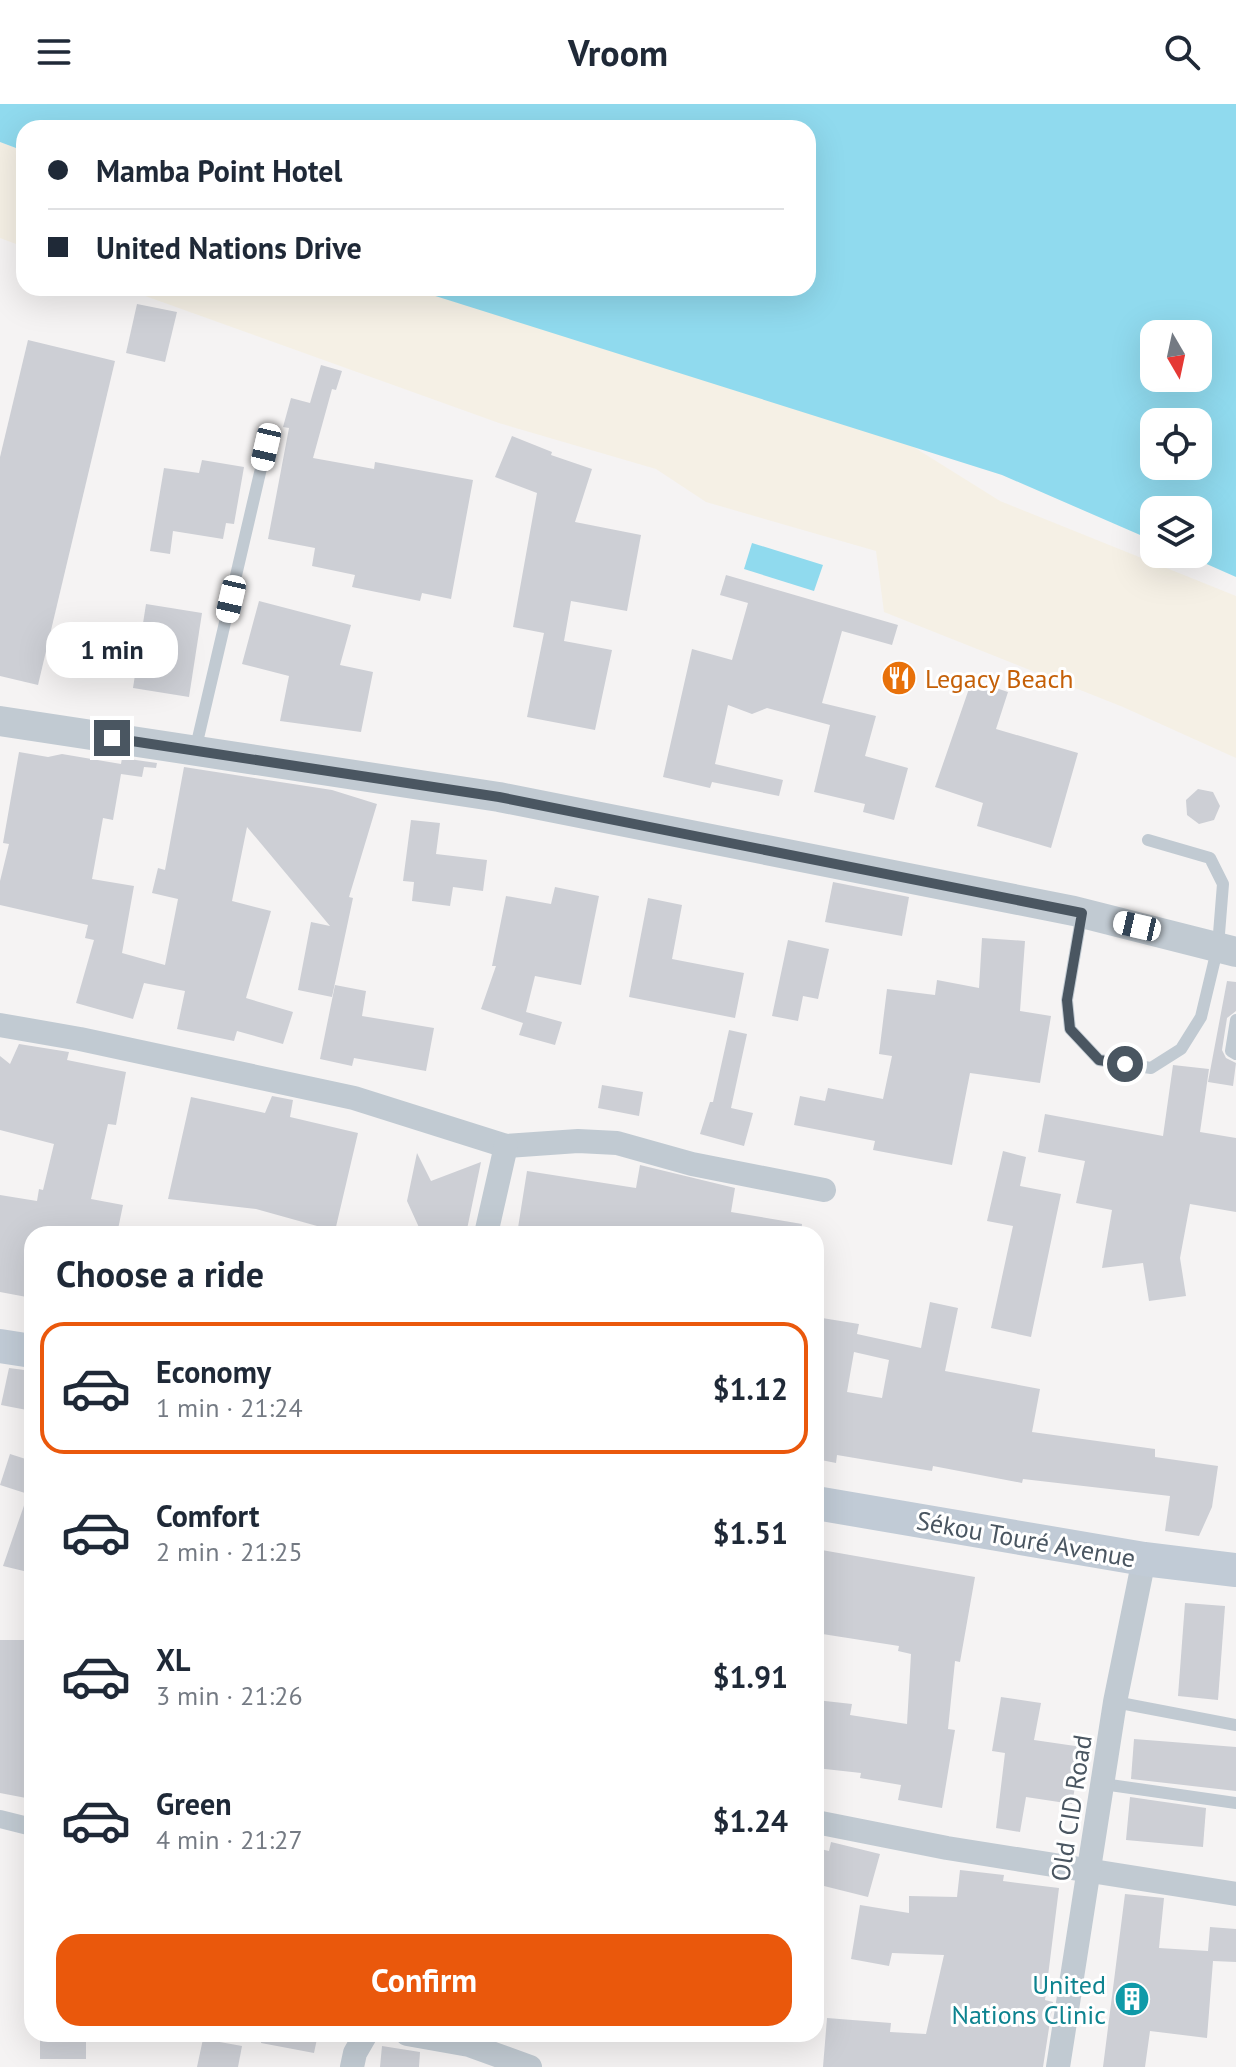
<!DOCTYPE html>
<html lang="en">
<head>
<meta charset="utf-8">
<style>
  body { margin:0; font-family:"PT Sans",sans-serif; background:#f2f2f3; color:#1f2937; height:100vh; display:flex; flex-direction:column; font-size:30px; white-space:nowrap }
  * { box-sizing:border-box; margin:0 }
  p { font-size:26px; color:#747a83 }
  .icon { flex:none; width:44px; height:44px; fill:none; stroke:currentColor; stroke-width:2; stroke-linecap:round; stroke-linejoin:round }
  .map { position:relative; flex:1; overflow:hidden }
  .drawer { position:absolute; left:24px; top:1122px; width:800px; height:816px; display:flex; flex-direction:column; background:#fff; border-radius:24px; box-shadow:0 8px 32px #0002 }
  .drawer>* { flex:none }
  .top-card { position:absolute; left:16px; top:16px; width:800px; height:176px; border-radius:24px; box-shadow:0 8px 32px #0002; display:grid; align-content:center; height:176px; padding:0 32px; background:#fff }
  .needle { width:52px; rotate:171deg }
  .tools { position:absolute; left:1140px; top:216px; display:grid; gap:16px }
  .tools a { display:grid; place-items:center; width:72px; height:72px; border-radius:16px; background:#fff; box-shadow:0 8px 32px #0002; font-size:40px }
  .end { position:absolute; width:36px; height:36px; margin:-18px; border:10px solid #4a5661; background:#fff; box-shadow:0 0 0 4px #fff }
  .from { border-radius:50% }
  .bubble { position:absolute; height:56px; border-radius:24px; background:#fff; box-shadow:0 8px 32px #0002; font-size:26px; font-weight:600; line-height:56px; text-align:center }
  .car { position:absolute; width:24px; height:48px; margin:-24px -12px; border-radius:10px; box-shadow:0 0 6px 2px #0007; background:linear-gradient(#fff 24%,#345 0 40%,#fff 0 76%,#345 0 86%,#fff 0) }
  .top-card b { display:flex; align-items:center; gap:28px; height:76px; font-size:30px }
  .top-card b+b { border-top:2px solid #e0e1e3 }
  .top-card i { width:20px; height:20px; background:#1f2937 }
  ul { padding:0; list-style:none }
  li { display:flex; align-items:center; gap:24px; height:132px; margin:0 16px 12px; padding:0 16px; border:4px solid transparent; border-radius:24px }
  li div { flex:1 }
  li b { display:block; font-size:30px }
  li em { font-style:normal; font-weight:600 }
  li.active { border-color:#ea580c }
  li>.icon { width:72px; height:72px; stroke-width:1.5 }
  h2 { padding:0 32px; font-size:36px; line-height:96px }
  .primary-button { display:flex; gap:16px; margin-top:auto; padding:16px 32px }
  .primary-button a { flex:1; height:92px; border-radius:24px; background:#ea580c; color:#fff; font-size:32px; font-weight:600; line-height:92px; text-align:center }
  header { display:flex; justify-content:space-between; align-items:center; height:104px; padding:0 32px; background:#fff; font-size:36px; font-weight:600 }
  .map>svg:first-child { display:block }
  .sand { fill:#f5f0e5 }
  .water { fill:#90daee; fill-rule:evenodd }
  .building { fill:#cdcfd5; fill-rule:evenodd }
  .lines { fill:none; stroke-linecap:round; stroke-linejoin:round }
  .service { stroke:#c1cad2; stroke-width:12 }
  .pedestrian { stroke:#c1cad2; stroke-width:18 }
  .minor { stroke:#c1cad2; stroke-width:24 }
  .tertiary { stroke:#c1cad2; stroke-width:30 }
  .secondary { stroke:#c1cbd6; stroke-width:34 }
  .route { stroke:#4a5661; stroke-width:10 }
  .labels { text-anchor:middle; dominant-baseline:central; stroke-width:6; stroke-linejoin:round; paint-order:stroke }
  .food-label { font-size:26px; fill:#c56008; stroke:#fff; text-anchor:start }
  .street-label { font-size:26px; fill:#4a5661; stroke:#fff }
  .culture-label { font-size:26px; fill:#0d838f; stroke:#fff; text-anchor:end }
</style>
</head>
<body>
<header><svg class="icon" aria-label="menu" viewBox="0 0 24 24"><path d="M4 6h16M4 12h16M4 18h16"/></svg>Vroom<svg class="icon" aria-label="search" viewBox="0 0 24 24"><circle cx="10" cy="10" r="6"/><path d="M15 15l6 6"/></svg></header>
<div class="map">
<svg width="1236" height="1963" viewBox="0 0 1236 1963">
  <rect width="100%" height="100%" fill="#f5f3f3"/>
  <g class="sand">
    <path d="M 0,38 L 24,47 L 24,143 L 0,134 Z"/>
    <path d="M 123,184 L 412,184 L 912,342 L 1000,397 L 1236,492 L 1236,654 L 1123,603 L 884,508 L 876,447 L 706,398 L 656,365 L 499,319 Z"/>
  </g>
  <g class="water">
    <path d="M 0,0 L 1236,0 L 1236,473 L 1184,450 L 1198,450 L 1198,406 L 1154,406 L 1154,437 L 1002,371 L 410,184 L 808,184 L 808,24 L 24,24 L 24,47 L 0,38 ZM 1154,230 L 1198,230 L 1198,274 L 1154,274 ZM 1154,318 L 1198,318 L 1198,362 L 1154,362 Z"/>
    <path d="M 752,439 L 823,461 L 814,487 L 744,465 Z"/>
  </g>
  <g class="building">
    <path d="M 137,200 L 177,208 L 165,258 L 126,249 Z"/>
    <path d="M 28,236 L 115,257 L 38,581 L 0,572 L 0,353 Z"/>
    <path d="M 321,261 L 342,267 L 336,286 L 332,285 L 313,354 L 374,365 L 375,358 L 473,376 L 451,495 L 422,489 L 420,497 L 352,483 L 355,471 L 312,462 L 315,444 L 268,435 L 289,324 L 283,323 L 291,294 L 310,299 Z"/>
    <path d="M 512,332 L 552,348 L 551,351 L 592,365 L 575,418 L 641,431 L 627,507 L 571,497 L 564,537 L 612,546 L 595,626 L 527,613 L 544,529 L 513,523 L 537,389 L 495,373 Z"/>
    <path d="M 202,356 L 244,363 L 234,420 L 226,419 L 223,435 L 173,427 L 170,450 L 150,447 L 164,364 L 199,369 Z"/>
    <path d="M 726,471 L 898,521 L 892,541 L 842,527 L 822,599 L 876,612 L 865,652 L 908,664 L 894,716 L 863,708 L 865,700 L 814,688 L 830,621 L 767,604 L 752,610 L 728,601 L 715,660 L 783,676 L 779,692 L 712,678 L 710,684 L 663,673 L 692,545 L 732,556 L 748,499 L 720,491 Z"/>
    <path d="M 259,497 L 351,521 L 340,561 L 373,568 L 361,628 L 280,617 L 289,572 L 242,560 Z"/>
    <path d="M 146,500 L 202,509 L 189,593 L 133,584 Z"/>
    <path d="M 972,576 L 1008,588 L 996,625 L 1078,649 L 1051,744 L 977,722 L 983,699 L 935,683 Z"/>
    <path d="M 19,648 L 48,653 L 62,650 L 121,660 L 122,654 L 157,659 L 156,664 L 144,663 L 142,673 L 121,670 L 113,716 L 103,714 L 92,775 L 134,782 L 122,849 L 165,861 L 178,795 L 152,789 L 158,764 L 165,766 L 184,663 L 332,686 L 377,700 L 349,793 L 353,794 L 332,893 L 298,886 L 311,818 L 330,822 L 247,723 L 232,797 L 271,807 L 246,894 L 293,908 L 283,940 L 237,927 L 234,937 L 177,925 L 185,887 L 144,879 L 133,915 L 76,899 L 94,836 L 85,834 L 88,821 L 0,801 L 0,777 L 9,740 L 3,739 Z"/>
    <path d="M 1198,685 L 1213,688 L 1220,702 L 1214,716 L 1199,720 L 1187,711 L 1186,696 Z"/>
    <path d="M 411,716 L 440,719 L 436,750 L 487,756 L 483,787 L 453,783 L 450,802 L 412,797 L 414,778 L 403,777 Z"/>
    <path d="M 833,778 L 909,793 L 902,832 L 825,818 Z"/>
    <path d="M 555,783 L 599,792 L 581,881 L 535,872 L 526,908 L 562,918 L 555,941 L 519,931 L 523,919 L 481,905 L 496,862 L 492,862 L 506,792 L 551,800 Z"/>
    <path d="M 648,794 L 682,801 L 672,855 L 744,869 L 735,914 L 629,893 Z"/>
    <path d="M 982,834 L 1025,837 L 1020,907 L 1051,912 L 1040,979 L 970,969 L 952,1061 L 873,1046 L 875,1037 L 794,1021 L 800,992 L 825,997 L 828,984 L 883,995 L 892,952 L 879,950 L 887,885 L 935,891 L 937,876 L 979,884 Z"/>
    <path d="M 788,836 L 829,845 L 818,895 L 803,892 L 798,917 L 772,912 Z"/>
    <path d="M 1227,877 L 1236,878 L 1236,907 L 1227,914 L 1222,946 L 1226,954 L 1236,959 L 1233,982 L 1208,978 Z"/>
    <path d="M 335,881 L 366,887 L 362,912 L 434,924 L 426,967 L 354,954 L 352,962 L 320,955 Z"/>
    <path d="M 729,926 L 747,930 L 731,1004 L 753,1009 L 744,1042 L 700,1030 L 710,998 L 713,998 Z"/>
    <path d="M 19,940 L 69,948 L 67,956 L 126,968 L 116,1021 L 108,1020 L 91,1095 L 123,1101 L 117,1130 L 32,1130 L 32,1194 L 0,1188 L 0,1091 L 37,1097 L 39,1085 L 43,1086 L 54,1040 L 0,1026 L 0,952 L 10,960 Z"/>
    <path d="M 1173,961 L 1209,965 L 1200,1028 L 1236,1034 L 1236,1108 L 1190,1100 L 1180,1154 L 1186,1192 L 1149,1197 L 1143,1159 L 1102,1164 L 1112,1106 L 1076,1099 L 1085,1057 L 1038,1048 L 1045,1010 L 1163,1032 Z"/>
    <path d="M 602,981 L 643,988 L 639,1012 L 598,1004 Z"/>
    <path d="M 272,992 L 293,996 L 290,1013 L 358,1029 L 335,1127 L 256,1105 L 168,1095 L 191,993 L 265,1009 Z"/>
    <path d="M 1003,1047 L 1026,1053 L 1020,1082 L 1061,1090 L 1031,1233 L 991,1224 L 1013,1122 L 987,1117 Z"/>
    <path d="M 417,1049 L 431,1077 L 481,1058 L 466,1130 L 422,1130 L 407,1097 Z"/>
    <path d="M 640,1061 L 735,1084 L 731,1108 L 802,1120 L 801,1130 L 517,1130 L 527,1067 L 636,1084 Z"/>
    <path d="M 930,1198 L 958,1204 L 945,1267 L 1040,1285 L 1032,1328 L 1155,1345 L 1155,1353 L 1218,1362 L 1212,1403 L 1199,1432 L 1165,1427 L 1170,1392 L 1023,1375 L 1022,1379 L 933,1362 L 932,1367 L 837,1351 L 836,1359 L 816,1355 L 816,1213 L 859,1220 L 857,1230 L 921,1244 ZM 854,1248 L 889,1256 L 882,1294 L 847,1288 Z"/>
    <path d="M 9,1264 L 32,1267 L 32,1307 L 1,1301 Z"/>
    <path d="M 10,1350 L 32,1357 L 32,1469 L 3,1462 L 28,1390 L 0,1381 Z"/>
    <path d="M 816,1445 L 975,1473 L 960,1558 L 955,1557 L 948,1625 L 955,1626 L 942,1704 L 898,1696 L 901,1681 L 860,1674 L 861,1669 L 816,1664 L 816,1596 L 852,1600 L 850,1611 L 907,1620 L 911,1550 L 898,1547 L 899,1542 L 816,1529 Z"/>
    <path d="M 1185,1499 L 1225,1502 L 1218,1596 L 1178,1592 Z"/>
    <path d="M 0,1536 L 32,1536 L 32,1659 L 26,1694 L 0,1689 Z"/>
    <path d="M 1001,1593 L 1041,1599 L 1034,1636 L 1082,1643 L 1072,1700 L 1026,1693 L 1020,1728 L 996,1724 L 1005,1649 L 992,1647 Z"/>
    <path d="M 1134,1635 L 1236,1643 L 1236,1687 L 1131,1675 Z"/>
    <path d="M 1130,1693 L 1206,1704 L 1203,1743 L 1126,1736 Z"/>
    <path d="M 831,1738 L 880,1750 L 868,1793 L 816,1780 L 816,1744 L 829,1747 Z"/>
    <path d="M 960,1766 L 1004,1771 L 1003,1777 L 1059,1784 L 1045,1896 L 1053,1898 L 1043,1963 L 823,1963 L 827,1914 L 891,1919 L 890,1928 L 926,1930 L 944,1851 L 892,1849 L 889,1862 L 851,1855 L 860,1801 L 909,1809 L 909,1792 L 957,1793 Z"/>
    <path d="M 1125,1790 L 1164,1794 L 1159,1844 L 1208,1847 L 1210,1823 L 1236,1825 L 1236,1858 L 1213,1857 L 1207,1934 L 1150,1927 L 1145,1963 L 1103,1963 Z"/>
    <rect x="40" y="1930" width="46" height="25"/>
    <path d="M 262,1930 L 318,1930 L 314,1949 L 261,1939 Z"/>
    <path d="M 203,1935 L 242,1942 L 238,1963 L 197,1963 Z"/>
    <path d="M 382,1942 L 420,1948 L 419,1963 L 380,1963 Z"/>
  </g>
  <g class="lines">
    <g class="service">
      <path d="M 195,647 L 266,343"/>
      <path d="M 1082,809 L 1067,896 L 1070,925 L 1099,956 L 1151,964 L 1181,945 L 1201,913 L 1218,842 L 1223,780 L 1210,754 L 1148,736"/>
      <path d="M 1236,916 L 1231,947 L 1236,950"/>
      <path d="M 1115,1598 L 1236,1621"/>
      <path d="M 1103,1680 L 1236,1699"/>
    </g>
    <path class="pedestrian" d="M 0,1715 L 32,1723"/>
    <g class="minor">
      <path d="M 0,921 L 80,935 L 354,994 L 506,1042 L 578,1037 L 617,1039 L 692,1060 L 824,1086"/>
      <path d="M 486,1130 L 506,1042"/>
      <path d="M 816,1718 L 947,1744 L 1236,1790"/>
      <path d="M 407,1930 L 469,1941 L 530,1963"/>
      <path d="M 352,1963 L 355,1949 L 366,1930"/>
      <path d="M 1058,1963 L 1115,1598 L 1144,1455"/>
    </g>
    <path class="tertiary" d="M 0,617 L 499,693 L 1074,807 L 1236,848"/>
    <g class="secondary">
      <path d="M 0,1242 L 32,1247"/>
      <path d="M 816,1399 L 1144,1455 L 1236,1466"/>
    </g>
  </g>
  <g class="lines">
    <path class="route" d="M 112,634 L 499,693 L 1082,809 L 1067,896 L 1070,925 L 1099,956 L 1125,960"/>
  </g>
  <defs>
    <symbol id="restaurant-disc" viewBox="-11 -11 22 22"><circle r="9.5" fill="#e8710a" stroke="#fff"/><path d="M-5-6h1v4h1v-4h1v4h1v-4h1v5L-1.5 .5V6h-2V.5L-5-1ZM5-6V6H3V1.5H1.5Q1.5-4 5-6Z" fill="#fff"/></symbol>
    <symbol id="building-disc" viewBox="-11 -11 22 22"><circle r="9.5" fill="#0f9aa8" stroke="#fff"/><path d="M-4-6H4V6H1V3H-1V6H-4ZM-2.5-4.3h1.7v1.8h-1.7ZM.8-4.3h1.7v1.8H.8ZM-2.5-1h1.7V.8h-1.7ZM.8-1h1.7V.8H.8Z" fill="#fff"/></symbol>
  </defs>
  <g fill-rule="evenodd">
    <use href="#restaurant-disc" x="879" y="554" width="40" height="40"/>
    <use href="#building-disc" x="1112" y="1875" width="40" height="40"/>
  </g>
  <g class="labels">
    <g class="food-label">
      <text x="925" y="574">Legacy Beach</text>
    </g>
    <g class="street-label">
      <text transform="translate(1026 1435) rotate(10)">Sékou Touré Avenue</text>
      <text transform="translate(1071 1704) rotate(-81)">Old CID Road</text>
    </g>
    <g class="culture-label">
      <text x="1106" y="1880">United<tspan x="1106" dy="30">Nations Clinic</tspan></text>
    </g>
  </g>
</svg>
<div class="tools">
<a><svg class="needle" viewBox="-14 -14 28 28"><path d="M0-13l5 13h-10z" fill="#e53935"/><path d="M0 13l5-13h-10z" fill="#747a83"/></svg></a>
<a><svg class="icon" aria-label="locate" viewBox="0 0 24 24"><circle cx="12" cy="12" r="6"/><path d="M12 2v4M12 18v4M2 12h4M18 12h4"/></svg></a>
<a><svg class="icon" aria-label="layers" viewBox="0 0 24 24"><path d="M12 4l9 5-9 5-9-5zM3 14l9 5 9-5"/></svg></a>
</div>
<i class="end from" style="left:1125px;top:960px"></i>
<i class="end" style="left:112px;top:634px"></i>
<div class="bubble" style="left:46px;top:518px;width:132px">1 min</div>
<i class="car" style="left:266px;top:343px;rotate:193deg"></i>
<i class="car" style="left:231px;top:495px;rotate:193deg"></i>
<i class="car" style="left:1137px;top:822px;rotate:283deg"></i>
<div class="top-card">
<b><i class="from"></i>Mamba Point Hotel</b>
<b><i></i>United Nations Drive</b>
</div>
<section class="drawer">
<h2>Choose a ride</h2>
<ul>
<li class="active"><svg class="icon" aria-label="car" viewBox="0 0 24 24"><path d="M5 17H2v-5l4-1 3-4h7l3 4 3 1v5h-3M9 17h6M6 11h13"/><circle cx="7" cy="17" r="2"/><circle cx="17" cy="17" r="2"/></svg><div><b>Economy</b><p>1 min · 21:24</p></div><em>$1.12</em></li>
<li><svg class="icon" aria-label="car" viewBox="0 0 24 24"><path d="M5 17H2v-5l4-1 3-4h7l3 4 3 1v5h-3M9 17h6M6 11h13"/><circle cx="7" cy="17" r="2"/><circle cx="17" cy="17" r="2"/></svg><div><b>Comfort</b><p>2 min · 21:25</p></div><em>$1.51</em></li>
<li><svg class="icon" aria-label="car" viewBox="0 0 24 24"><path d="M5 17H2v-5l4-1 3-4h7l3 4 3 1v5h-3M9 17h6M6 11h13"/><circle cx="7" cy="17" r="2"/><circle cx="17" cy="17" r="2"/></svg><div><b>XL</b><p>3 min · 21:26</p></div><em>$1.91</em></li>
<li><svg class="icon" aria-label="car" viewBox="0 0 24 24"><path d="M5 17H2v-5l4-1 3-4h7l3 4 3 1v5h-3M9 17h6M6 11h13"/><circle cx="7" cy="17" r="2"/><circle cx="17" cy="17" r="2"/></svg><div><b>Green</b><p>4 min · 21:27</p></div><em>$1.24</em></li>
</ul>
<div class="primary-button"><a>Confirm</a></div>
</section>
</div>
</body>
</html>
